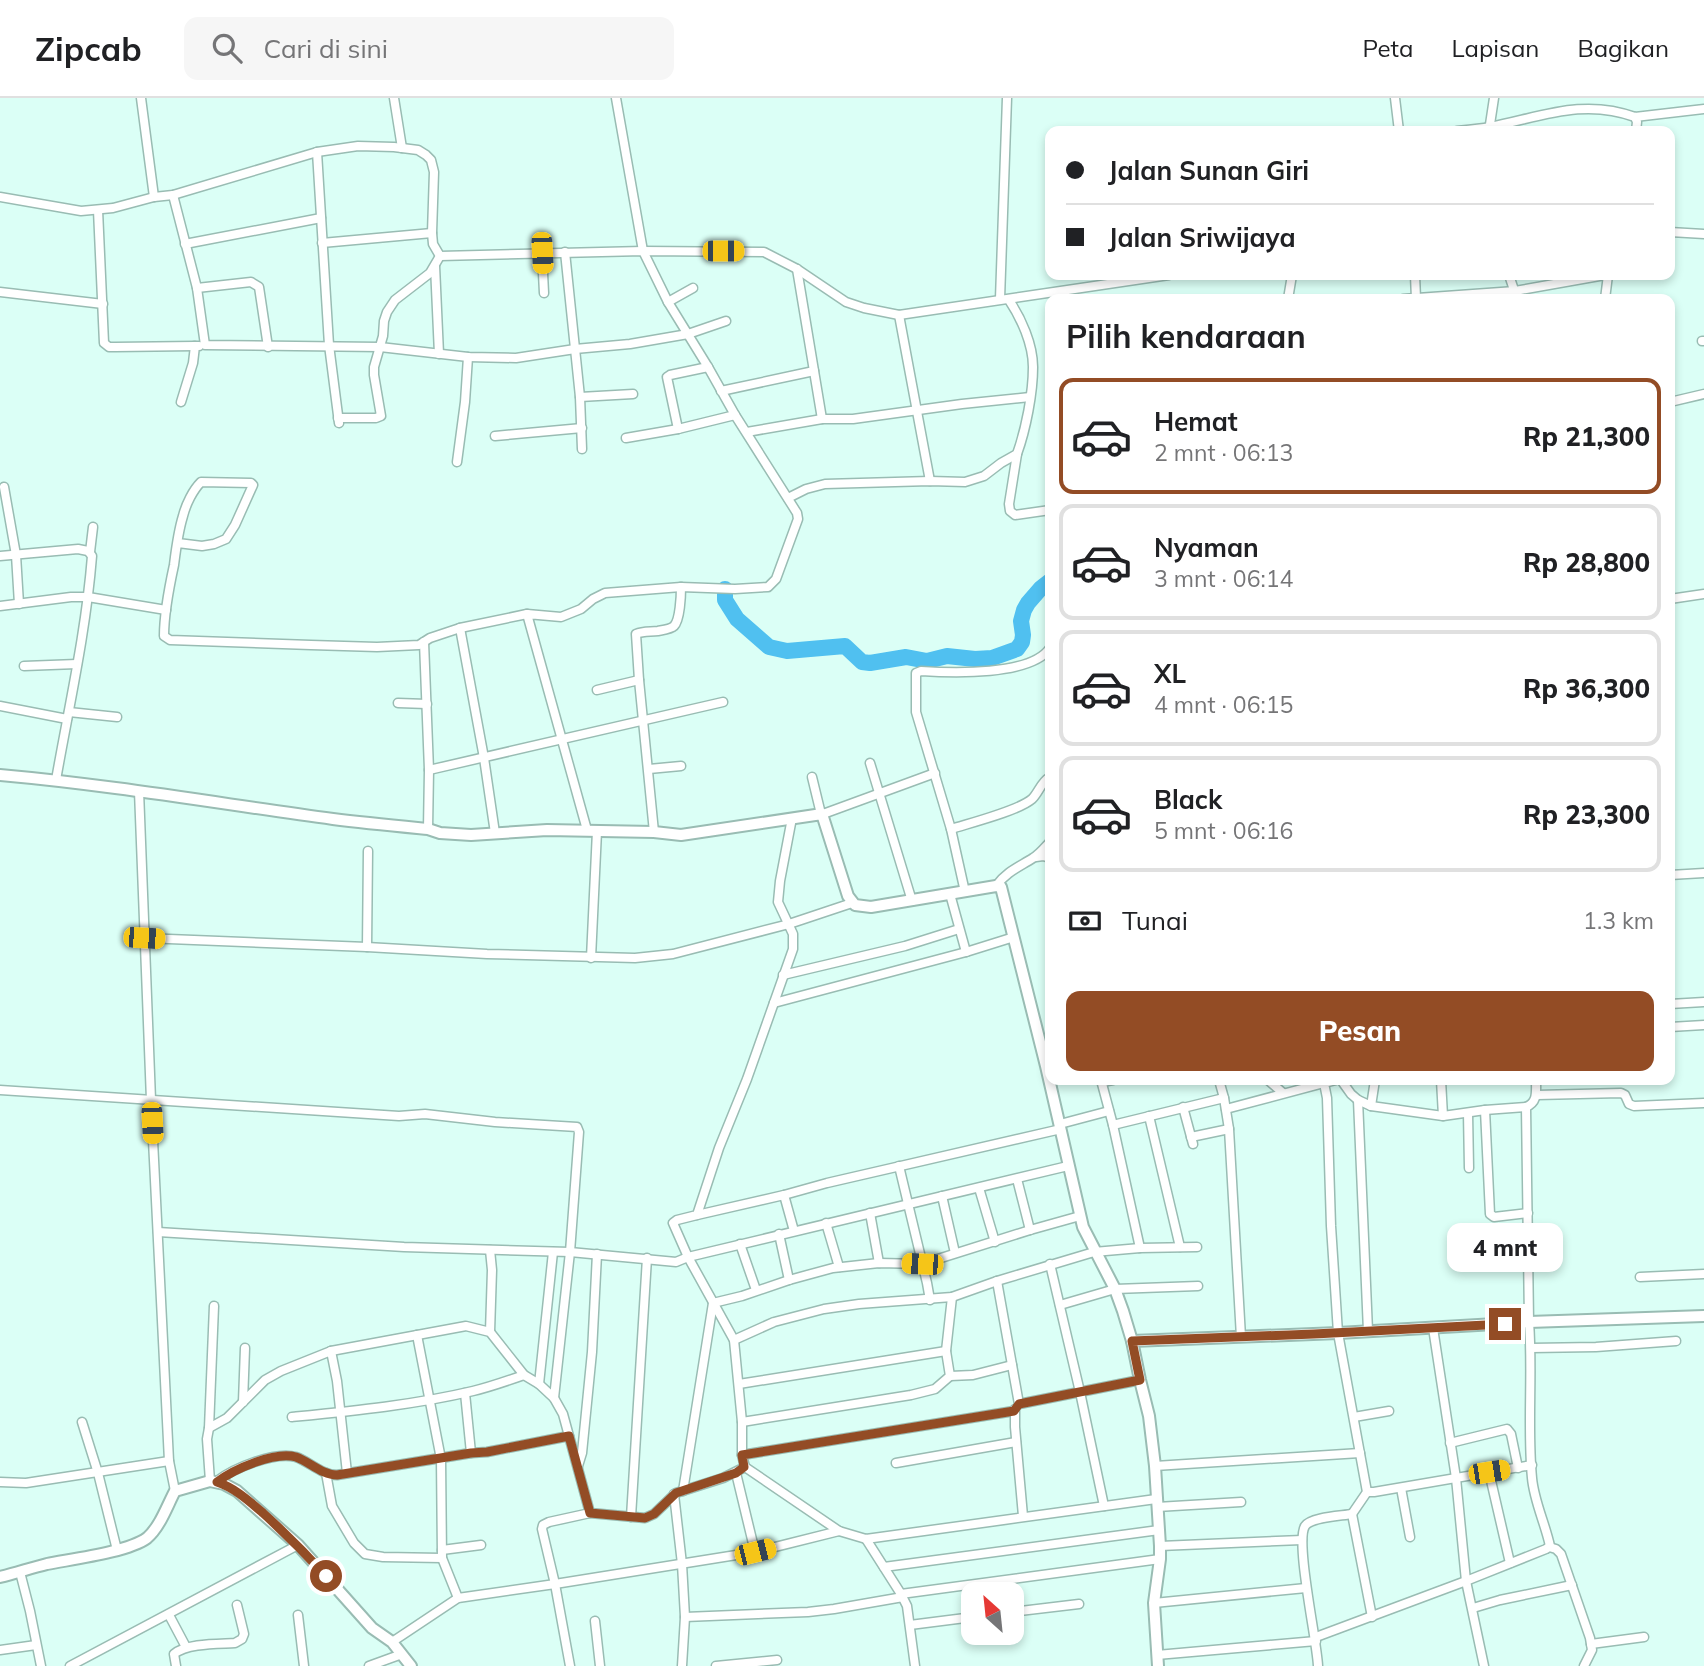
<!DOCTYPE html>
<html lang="id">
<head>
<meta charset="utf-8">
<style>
  body { margin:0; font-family:Mulish,sans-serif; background:#f6f6f6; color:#202124; height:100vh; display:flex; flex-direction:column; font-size:26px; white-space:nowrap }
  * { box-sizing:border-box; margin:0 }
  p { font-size:23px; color:#757577 }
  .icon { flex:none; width:38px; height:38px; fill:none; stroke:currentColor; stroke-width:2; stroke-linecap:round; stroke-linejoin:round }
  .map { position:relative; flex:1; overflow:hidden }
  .drawer { position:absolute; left:1045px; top:196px; width:630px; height:791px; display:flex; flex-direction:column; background:#fff; border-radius:14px; box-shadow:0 4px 10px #0003 }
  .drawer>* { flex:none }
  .top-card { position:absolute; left:1045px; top:28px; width:630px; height:154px; border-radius:14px; box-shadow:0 4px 10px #0003; display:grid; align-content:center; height:154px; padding:0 21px; background:#fff }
  .needle { width:46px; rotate:333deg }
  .tools { position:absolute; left:961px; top:1484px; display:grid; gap:14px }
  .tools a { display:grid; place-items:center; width:63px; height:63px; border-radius:14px; background:#fff; box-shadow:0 4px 10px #0003; font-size:35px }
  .end { position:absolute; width:32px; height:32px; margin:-16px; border:9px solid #934c25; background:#fff; box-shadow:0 0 0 4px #fff }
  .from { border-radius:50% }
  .bubble { position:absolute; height:49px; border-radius:14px; background:#fff; box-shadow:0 4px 10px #0003; font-size:23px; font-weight:800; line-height:49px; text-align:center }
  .car { position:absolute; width:21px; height:42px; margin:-21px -10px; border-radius:9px; box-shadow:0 0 5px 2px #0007; background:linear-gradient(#f5c518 24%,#345 0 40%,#f5c518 0 76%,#345 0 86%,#f5c518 0) }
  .top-card b { display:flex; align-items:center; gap:24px; height:66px; font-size:26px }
  .top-card b+b { border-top:2px solid #e0e0e0 }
  .top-card i { width:18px; height:18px; background:#202124 }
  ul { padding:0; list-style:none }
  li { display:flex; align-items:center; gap:21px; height:116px; margin:0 14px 10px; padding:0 7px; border:4px solid #e0e0e0; border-radius:14px }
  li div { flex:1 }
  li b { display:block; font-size:26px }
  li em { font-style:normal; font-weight:800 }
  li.active { border-color:#934c25 }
  li>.icon { width:63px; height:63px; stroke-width:1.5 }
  h2 { padding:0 21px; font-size:32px; line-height:84px }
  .pay { display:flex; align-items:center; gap:18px; height:77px; padding:0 21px; font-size:26px }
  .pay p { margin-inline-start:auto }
  .cta { display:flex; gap:14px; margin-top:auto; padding:14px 21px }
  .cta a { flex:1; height:80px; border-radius:14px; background:#934c25; color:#fff; font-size:28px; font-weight:800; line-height:80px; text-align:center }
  header { display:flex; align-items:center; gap:42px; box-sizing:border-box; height:98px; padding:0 35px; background:#fff; border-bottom:2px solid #e0e0e0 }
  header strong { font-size:33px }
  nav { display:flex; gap:38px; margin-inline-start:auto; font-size:24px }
  .search { width:490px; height:63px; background:#f6f6f6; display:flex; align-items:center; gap:18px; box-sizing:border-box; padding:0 24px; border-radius:14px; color:#757577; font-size:26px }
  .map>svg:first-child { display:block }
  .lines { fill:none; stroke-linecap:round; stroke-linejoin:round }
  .river { stroke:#50c0f0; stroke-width:16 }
  .street-casing { stroke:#99bcb3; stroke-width:11 }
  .secondary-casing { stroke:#99bcb3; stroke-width:14 }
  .street { stroke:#fff; stroke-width:8 }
  .secondary { stroke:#fff; stroke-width:10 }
  .route { stroke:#934c25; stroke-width:9 }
</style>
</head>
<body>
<header>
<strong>Zipcab</strong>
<div class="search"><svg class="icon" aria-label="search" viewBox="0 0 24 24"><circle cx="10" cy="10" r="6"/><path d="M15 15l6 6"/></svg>Cari di sini</div>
<nav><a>Peta</a><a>Lapisan</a><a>Bagikan</a></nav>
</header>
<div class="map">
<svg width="1704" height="1568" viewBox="0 0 1704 1568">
  <rect width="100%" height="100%" fill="#dbfff6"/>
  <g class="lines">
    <path class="river" d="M 725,491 L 725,502 L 737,521 L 769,549 L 787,553 L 845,548 L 862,564 L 870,565 L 906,559 L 927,563 L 947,558 L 975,561 L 992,560 L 1017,551 L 1022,544 L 1023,537 L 1021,523 L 1024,512 L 1028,505 L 1041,490 L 1050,483"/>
    <defs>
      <g id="street">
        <path d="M 141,0 L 154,99"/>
        <path d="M 394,0 L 402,50"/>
        <path d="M 616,0 L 643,153 L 668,204 L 708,269 L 735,317 L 797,415 L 798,421 L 776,481 L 768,489 L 735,491 L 681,489 C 681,498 680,522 674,528 C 671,531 663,532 658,533 C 650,534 643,533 636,536 L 639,582 L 654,734"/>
        <path d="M 1395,0 L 1399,33"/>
        <path d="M 1635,19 L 1637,24 L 1636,33"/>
        <path d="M 1457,33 C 1468,32 1480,31 1490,29 C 1541,19 1583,0 1635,19 L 1704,11"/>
        <path d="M 1489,33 L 1494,0"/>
        <path d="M 317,54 L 329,247 L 339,325"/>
        <path d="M 173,97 L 197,190 L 205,247 L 380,249 L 468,259 L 516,260 L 575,251 L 630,246 L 688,236 L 726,223"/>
        <path d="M 0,99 L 81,113 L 113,110 L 154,99 L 173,97 L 317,54 L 358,48 L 394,49 L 418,52 L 426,57 L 431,62 L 434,74 L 432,135 L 433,146 L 440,158 L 643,153 L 764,154 L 797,171 L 846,204 L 864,210 L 899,217 L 1169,177"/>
        <path d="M 98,112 L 104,245 L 109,249 L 115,249 L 195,248"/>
        <path d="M 1670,134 L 1704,136"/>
        <path d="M 322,145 L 432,135"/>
        <path d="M 185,146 L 321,120"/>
        <path d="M 565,154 L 580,299 L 582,351"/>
        <path d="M 542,155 L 544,195"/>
        <path d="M 435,168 L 439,256"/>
        <path d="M 797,171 L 822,321"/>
        <path d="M 1415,177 L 1416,201"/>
        <path d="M 1509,177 L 1517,201"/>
        <path d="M 197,190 L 251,184 L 259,189 L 268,249"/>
        <path d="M 0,194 L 103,206"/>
        <path d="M 1000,201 L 1007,0"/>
        <path d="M 1288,201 L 1292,177"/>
        <path d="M 1403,201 L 1515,193 L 1605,177"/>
        <path d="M 1605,201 L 1608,177"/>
        <path d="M 668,204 L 693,190"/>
        <path d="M 899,217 L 930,383"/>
        <path d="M 1702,243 L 1704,243"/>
        <path d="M 721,293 L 814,273"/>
        <path d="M 580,299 L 633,296"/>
        <path d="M 181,304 L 193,265 L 195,248 L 199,248"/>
        <path d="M 1670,304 L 1704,296"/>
        <path d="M 338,320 L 376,320 L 381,318 L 374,277 L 374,269 L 383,238 L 384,223 L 387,214 L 395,202 L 430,175 L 440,158"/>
        <path d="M 678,331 L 667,279 L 670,277 L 708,269"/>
        <path d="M 747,334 L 822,321 L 853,321 L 962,306 L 1030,299"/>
        <path d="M 495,338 L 582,330"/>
        <path d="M 626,340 L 678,331 L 735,317"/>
        <path d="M 1017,356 L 1009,406 L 1010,413 L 1015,417 L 1050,412"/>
        <path d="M 457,364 L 465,304 L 468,259"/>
        <path d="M 4,389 L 16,457 L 19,506"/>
        <path d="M 788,400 L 806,391 L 825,386 L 930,383 L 965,384 L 984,378 L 1001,365 L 1017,356 C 1026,331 1033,295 1033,269 C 1033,246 1021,220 1009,202"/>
        <path d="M 178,445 L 202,448 L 214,446 L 226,441 L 235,427 L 253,387 L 251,385 L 201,384 C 193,392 186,406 183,418 C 178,434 176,451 174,467 C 169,490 164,514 164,538 L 170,542 L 311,547 L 377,549 L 419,547 L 430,540 L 460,530 L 484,660 L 495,735"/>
        <path d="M 90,454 L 93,429"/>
        <path d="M 0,458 L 78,451 L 88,453 L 92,458 C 86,534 69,608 56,682"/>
        <path d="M 1670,501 L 1704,496"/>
        <path d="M 0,508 L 71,499 L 88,499 L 166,512"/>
        <path d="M 460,530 L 527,516"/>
        <path d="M 424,544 L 429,672 L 428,731"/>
        <path d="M 24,568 L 77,566"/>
        <path d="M 597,592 L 639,582"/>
        <path d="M 398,605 L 427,606"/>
        <path d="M 0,608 L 67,621"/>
        <path d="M 69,614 L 117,619"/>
        <path d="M 870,665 L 912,803"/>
        <path d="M 649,671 L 681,668"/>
        <path d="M 429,672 L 723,604"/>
        <path d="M 812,679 L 821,716"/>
        <path d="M 139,693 L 151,1002 L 169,1363 L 175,1393"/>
        <path d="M 823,716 L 935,675"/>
        <path d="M 951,731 C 970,725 1018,713 1032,701 C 1039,694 1041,684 1050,679"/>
        <path d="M 587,732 L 527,516 L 561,519 L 581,511 L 593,501 L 605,495 L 681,489"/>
        <path d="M 1036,759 L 1043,758 L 1050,760"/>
        <path d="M 1670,777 L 1704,775"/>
        <path d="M 996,788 C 1006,774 1019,769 1033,760 C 1040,756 1045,749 1050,744"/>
        <path d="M 965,794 L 951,731 L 916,614 L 916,575 L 921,573 C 952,575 1031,578 1050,550"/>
        <path d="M 950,796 L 966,854"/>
        <path d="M 144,840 L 367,849 L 487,856 L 635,860 L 673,856 L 789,826 L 852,805"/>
        <path d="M 367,849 L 368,753"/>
        <path d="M 591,860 L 597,733"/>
        <path d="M 783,877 L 905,848 L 959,831"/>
        <path d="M 774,905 L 966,854 L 1014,839"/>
        <path d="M 1670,906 L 1704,904"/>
        <path d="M 1670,929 L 1704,927"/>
        <path d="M 1101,982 L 1113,1027 L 1140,1150"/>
        <path d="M 1219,982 L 1224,1000 L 1229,1031 L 1241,1239"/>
        <path d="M 1268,982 L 1283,995"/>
        <path d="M 1336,982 L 1324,985 L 1327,1000 L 1331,1128 L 1338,1235 L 1367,1394 L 1352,1416"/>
        <path d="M 1341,982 L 1351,996 L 1358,1002 L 1371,1008 L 1443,1018 L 1485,1012 L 1526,1009"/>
        <path d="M 1441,982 L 1443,1018"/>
        <path d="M 1102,984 L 1113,982"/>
        <path d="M 0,992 L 399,1018 L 425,1016 L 495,1024 L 577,1029 L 579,1034 L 570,1154 L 554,1300"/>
        <path d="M 1537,997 L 1621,995 L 1625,997 L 1629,1006 L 1634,1008 L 1704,1005"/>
        <path d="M 1358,1002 L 1368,1233"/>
        <path d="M 1371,1008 L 1375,982"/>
        <path d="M 1183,1009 L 1193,1046"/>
        <path d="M 1226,1011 L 1324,985"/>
        <path d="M 1485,1012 L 1490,1116 L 1494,1119 L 1528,1115"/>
        <path d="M 1468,1015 L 1469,1070"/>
        <path d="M 1149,1018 L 1180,1149"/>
        <path d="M 1060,1026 L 1109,1013"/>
        <path d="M 1113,1027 L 1224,1000"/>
        <path d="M 1191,1039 L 1229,1031"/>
        <path d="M 899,1068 L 927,1185 L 930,1202"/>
        <path d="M 1017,1081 L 1030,1132"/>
        <path d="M 979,1090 L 995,1144"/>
        <path d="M 784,1097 L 794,1133"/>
        <path d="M 942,1098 L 955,1155"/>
        <path d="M 870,1115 L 879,1165"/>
        <path d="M 697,1117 L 784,1097 L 827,1085 L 1061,1031"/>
        <path d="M 826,1125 L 839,1169"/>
        <path d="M 158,1134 L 404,1149 L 570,1154 L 676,1164 L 688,1159 L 1068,1068"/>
        <path d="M 779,1136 L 789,1182"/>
        <path d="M 740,1146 L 756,1192"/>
        <path d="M 1050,1166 L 1080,1294 L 1104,1408"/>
        <path d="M 1640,1179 L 1704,1176"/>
        <path d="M 997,1183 L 1019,1306 L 1140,1282"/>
        <path d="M 1060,1207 L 1115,1191 L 1198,1188"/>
        <path d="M 1433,1230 L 1456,1380 L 1466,1483 L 1484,1568"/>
        <path d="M 490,1234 L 492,1172 L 490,1152"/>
        <path d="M 417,1237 L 441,1361 L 442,1460 L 458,1500"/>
        <path d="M 734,1242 L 774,1224 L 824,1211 L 859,1206 L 952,1199 L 997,1183 L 1094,1154 L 1140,1150 L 1197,1149"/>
        <path d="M 1531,1250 L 1596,1249 L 1676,1243"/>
        <path d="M 331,1253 L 337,1283 L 347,1375"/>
        <path d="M 950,1278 L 973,1277 L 1012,1267"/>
        <path d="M 539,1286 L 553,1154"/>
        <path d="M 739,1286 L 946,1253"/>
        <path d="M 465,1295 L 471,1355"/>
        <path d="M 243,1304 L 245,1250"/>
        <path d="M 1015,1311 L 1015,1329 L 1023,1418"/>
        <path d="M 292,1319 C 352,1313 414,1307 473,1293 C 490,1289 507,1283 524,1277"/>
        <path d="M 1354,1319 L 1389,1313"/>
        <path d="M 82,1324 L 98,1375 L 117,1452"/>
        <path d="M 742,1324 L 911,1297 L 935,1291 L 950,1278 L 946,1253 L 952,1199"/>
        <path d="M 209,1330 L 214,1208"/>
        <path d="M 1450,1345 L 1507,1331 L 1511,1336 L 1518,1370"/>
        <path d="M 742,1357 L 1014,1313"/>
        <path d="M 896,1365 L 1016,1344"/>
        <path d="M 578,1368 L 582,1355 L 592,1254 L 597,1156"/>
        <path d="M 1155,1368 L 1360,1355"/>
        <path d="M 745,1369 L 839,1433 L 866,1441 L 1156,1401"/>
        <path d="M 1489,1374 L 1510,1465"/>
        <path d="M 326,1375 L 332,1408 L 354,1445 L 365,1456 L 383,1459 L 442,1460"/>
        <path d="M 736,1375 L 755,1454"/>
        <path d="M 210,1383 L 207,1341 L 209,1330 L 227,1320 L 265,1282 L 281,1273 L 331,1253 L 466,1228 L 490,1234 L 524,1277 L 539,1286 L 554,1300 L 563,1316 L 590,1415 L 645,1420 L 654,1416 L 676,1395 L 723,1380 L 745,1369 L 742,1357 L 742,1324 L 734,1242 L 688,1159 L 673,1125 L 677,1122 L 697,1117 L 719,1050 L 747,981 L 793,851 L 793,836 L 778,804 L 780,783 L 792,720"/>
        <path d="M 217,1383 C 234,1370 275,1353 296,1359 C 310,1364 322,1377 337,1377 L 471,1355 L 487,1354 L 569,1338"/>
        <path d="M 0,1384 L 26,1385 L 169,1363"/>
        <path d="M 1401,1390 L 1410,1439"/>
        <path d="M 683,1393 L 713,1205 L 742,1198 L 789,1182 L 833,1170 L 879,1165 L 922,1166 L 1030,1132 L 1080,1118"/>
        <path d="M 1367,1394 L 1374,1394 L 1532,1367"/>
        <path d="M 674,1396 L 682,1466 L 685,1519 L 682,1568"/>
        <path d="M 1157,1409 L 1241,1404"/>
        <path d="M 1352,1416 L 1372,1519"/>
        <path d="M 631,1419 L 647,1160"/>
        <path d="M 866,1441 L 901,1496 L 907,1508 L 915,1568"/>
        <path d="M 1160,1448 L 1302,1442"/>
        <path d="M 1549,1449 L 1556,1451 L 1561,1456 L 1590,1540 L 1592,1552 L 1584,1568"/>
        <path d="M 442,1452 L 481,1447"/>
        <path d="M 884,1469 L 1159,1432"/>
        <path d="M 20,1474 L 30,1513 L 41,1568"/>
        <path d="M 901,1496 L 1160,1461"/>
        <path d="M 1154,1505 L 1306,1490"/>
        <path d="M 1473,1510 L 1500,1502 L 1572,1487"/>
        <path d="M 1012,1514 L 1079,1506"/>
        <path d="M 169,1517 L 186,1549"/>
        <path d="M 298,1517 L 304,1568"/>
        <path d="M 685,1519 L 808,1514 L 834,1511 L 903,1499"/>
        <path d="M 595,1523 L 600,1568"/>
        <path d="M 910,1527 L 973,1519"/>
        <path d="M 1316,1539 L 1466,1483 L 1546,1451 L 1550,1448 C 1545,1425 1534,1403 1532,1380 C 1527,1328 1533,1276 1529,1224 L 1526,1009 C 1538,1004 1536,994 1536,982"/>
        <path d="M 392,1544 L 458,1500 L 555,1486 L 755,1454 L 839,1433"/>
        <path d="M 1591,1546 L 1644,1539"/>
        <path d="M 0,1552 L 36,1547"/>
        <path d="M 1157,1557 L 1316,1543"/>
        <path d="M 70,1568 L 298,1447"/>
        <path d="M 176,1568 L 174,1556 C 187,1545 218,1546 235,1545 L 242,1541 L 244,1536 L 237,1507"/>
        <path d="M 369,1568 L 402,1556"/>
        <path d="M 570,1568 L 555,1486 L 542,1431 L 543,1427 L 549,1424 L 590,1415"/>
        <path d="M 716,1568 L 777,1562"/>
        <path d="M 1318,1568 C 1317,1543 1295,1444 1305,1428 C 1311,1419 1341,1418 1352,1416"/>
      </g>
      <g id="secondary">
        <path d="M 0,677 C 112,687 222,706 333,721 C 365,725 397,728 428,731 L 440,735 L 471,737 L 547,732 L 654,734 L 681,737 L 822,716 L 848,798 L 855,807 L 871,809 L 996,788 L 1001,789 L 1046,968 L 1083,1129 L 1115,1191 L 1123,1213 L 1132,1243 L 1140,1282 L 1149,1318 L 1155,1368 L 1160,1448 L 1160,1461 L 1154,1505 L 1158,1568"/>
        <path d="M 1132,1243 L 1338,1235 L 1529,1224 L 1704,1218"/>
        <path d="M 0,1479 C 16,1475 31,1470 47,1466 C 72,1461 128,1454 147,1440 C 160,1429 167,1408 175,1393 L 210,1383 L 224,1386 L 237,1393 L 298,1447 L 372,1530 L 392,1544 L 411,1568"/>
      </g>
    </defs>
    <use href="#street" class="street-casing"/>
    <use href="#secondary" class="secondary-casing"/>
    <use href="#street" class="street"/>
    <use href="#secondary" class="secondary"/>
  </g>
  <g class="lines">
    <path class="route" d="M 326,1478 C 306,1456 285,1435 263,1415 C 249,1403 235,1390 217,1384 C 234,1371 275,1353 296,1359 C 310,1364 322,1377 337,1377 L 471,1355 L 487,1354 L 569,1338 L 590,1415 L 645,1420 L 654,1416 L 676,1395 L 736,1375 L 744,1369 L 742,1357 L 1014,1313 L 1019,1306 L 1140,1282 L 1132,1243 L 1314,1236 L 1505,1226"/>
  </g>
</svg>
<div class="tools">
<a><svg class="needle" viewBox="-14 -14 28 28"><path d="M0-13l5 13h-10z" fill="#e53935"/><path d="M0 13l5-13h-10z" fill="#757577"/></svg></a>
</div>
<i class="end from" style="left:326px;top:1478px"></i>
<i class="end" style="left:1505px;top:1226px"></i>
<div class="bubble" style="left:1447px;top:1125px;width:116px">4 mnt</div>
<i class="car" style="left:723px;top:153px;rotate:90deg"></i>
<i class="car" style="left:542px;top:155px;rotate:177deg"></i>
<i class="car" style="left:144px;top:840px;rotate:93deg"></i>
<i class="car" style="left:152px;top:1025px;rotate:177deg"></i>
<i class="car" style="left:922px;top:1166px;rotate:272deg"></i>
<i class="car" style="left:1489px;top:1374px;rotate:81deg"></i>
<i class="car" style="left:755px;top:1454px;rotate:76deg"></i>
<div class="top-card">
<b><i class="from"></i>Jalan Sunan Giri</b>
<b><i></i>Jalan Sriwijaya</b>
</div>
<section class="drawer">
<h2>Pilih kendaraan</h2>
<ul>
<li class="active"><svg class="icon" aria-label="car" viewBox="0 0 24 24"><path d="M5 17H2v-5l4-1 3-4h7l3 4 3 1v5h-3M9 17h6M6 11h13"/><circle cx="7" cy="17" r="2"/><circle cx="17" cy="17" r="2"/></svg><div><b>Hemat</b><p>2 mnt · 06:13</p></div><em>Rp 21,300</em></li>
<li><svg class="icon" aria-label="car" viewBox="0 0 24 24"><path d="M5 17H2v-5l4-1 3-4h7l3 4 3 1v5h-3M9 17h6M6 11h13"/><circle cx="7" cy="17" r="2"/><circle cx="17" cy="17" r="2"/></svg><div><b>Nyaman</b><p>3 mnt · 06:14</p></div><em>Rp 28,800</em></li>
<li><svg class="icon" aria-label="car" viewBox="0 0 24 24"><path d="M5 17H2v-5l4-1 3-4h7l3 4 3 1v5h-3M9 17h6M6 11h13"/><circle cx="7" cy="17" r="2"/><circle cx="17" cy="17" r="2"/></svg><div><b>XL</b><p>4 mnt · 06:15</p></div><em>Rp 36,300</em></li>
<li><svg class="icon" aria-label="car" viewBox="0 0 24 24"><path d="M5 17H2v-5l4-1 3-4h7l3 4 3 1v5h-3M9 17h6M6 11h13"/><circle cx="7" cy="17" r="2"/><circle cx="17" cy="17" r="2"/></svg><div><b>Black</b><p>5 mnt · 06:16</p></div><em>Rp 23,300</em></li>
</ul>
<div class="pay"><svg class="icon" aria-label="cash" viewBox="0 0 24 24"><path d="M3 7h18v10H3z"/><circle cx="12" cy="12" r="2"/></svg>Tunai<p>1.3 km</p></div>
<div class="cta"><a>Pesan</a></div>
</section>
</div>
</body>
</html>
